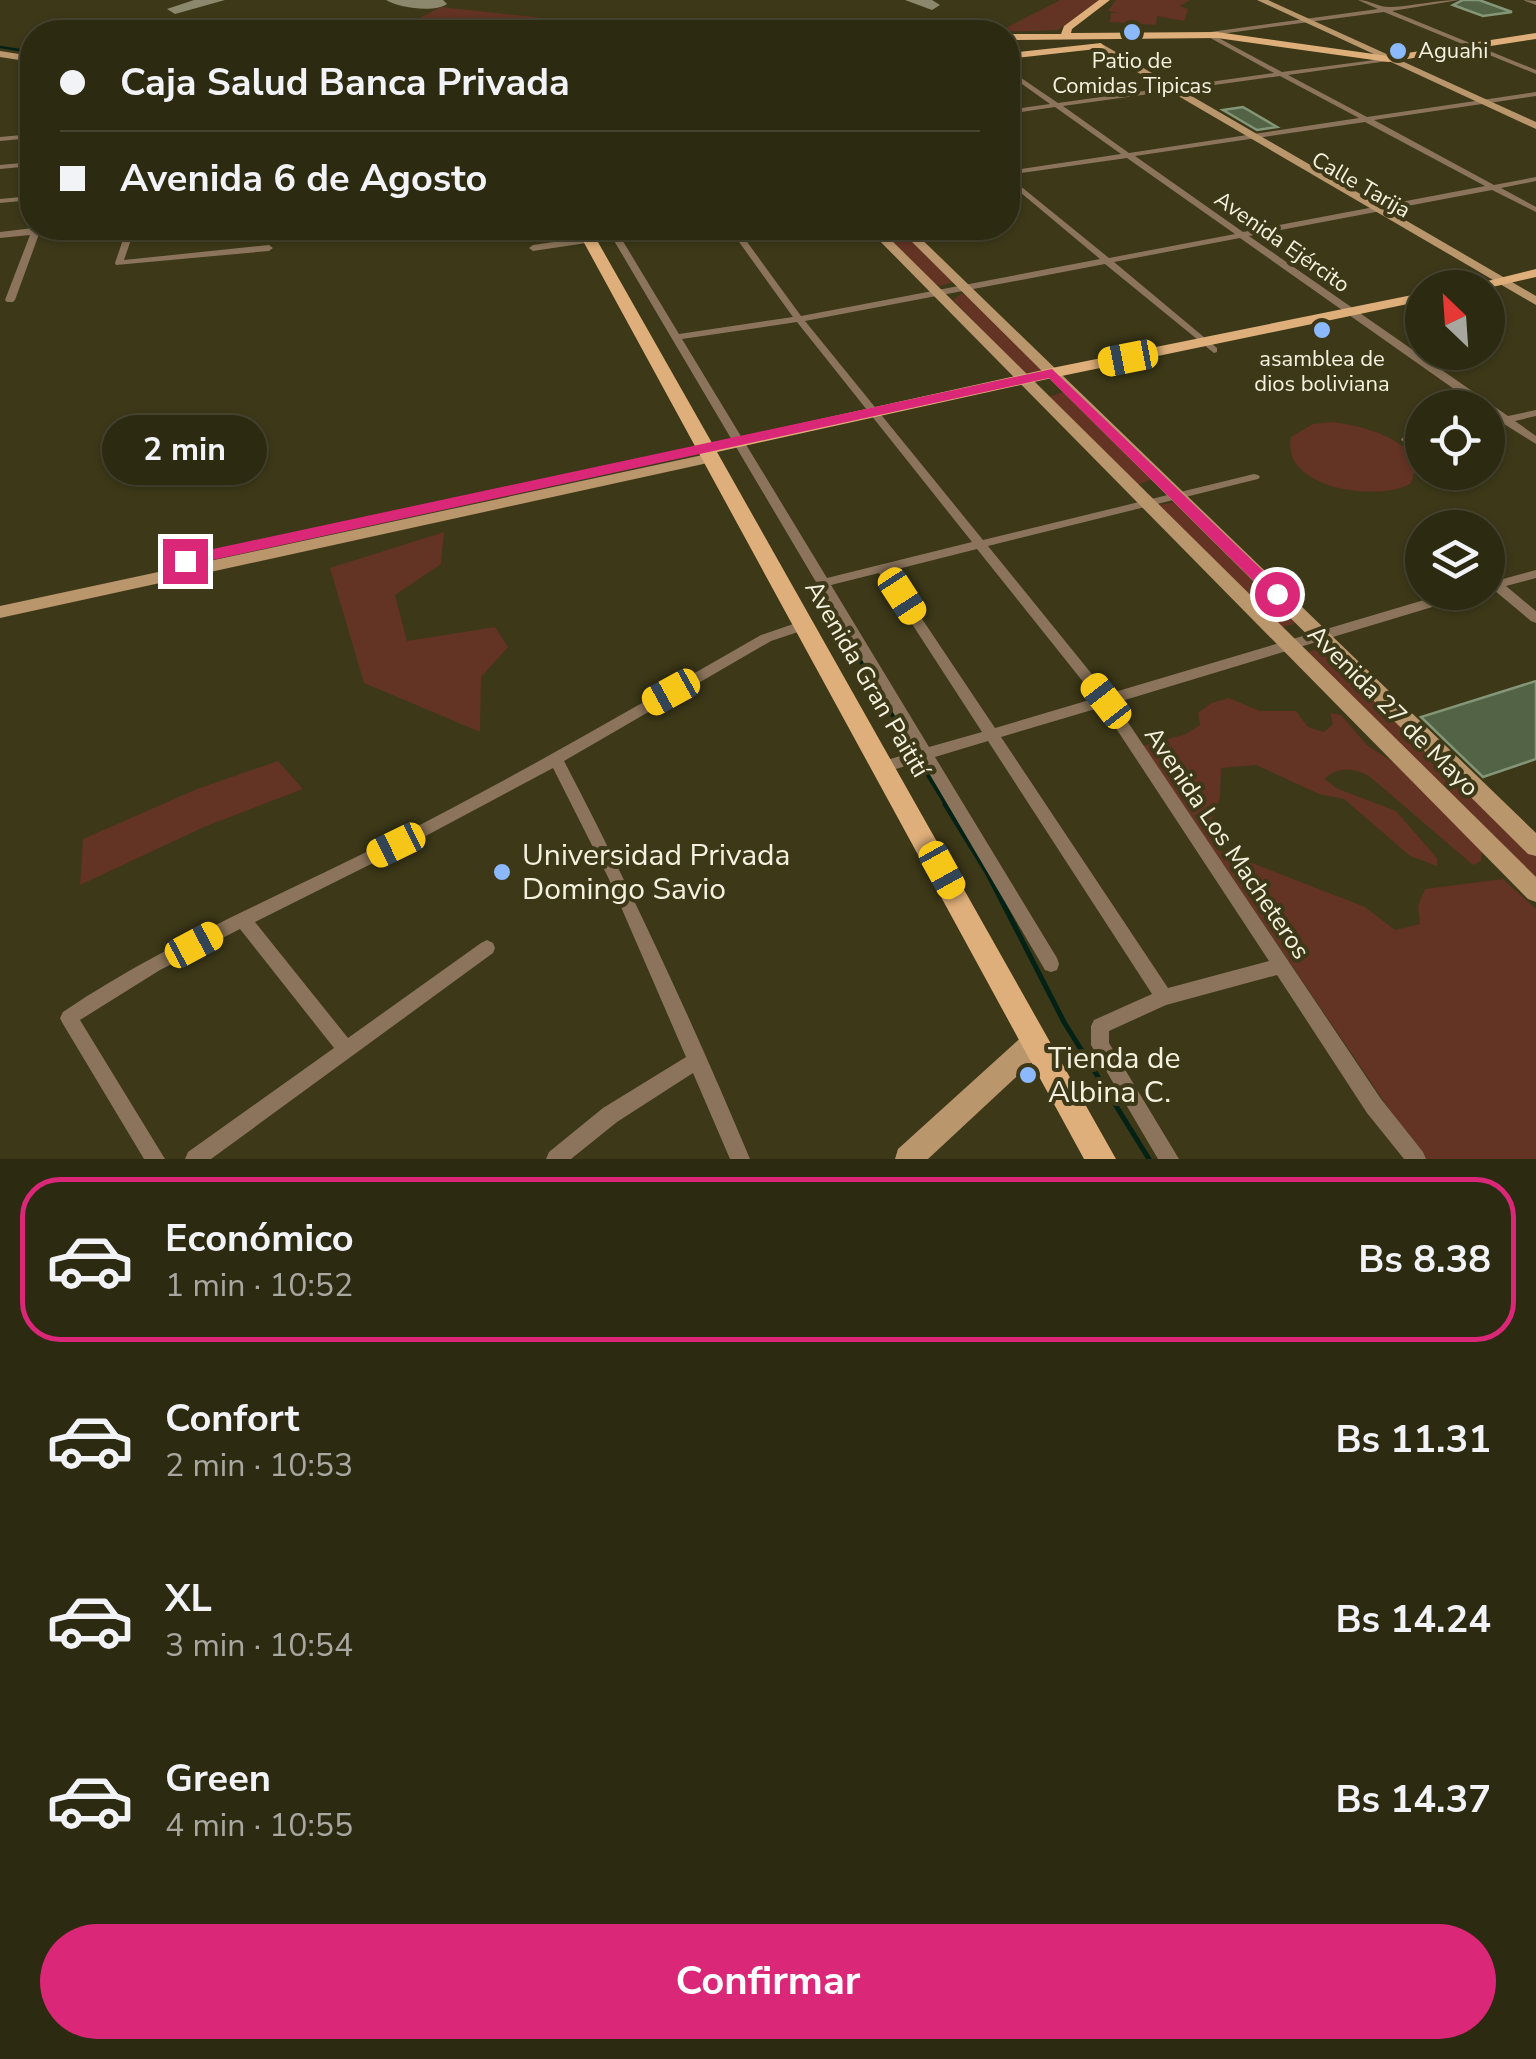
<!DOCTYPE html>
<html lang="es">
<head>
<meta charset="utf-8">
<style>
  body { margin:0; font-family:"Nunito Sans",sans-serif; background:#35321b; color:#f1f3f6; height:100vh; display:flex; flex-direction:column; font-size:38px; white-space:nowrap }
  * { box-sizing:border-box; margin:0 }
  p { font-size:32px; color:#a7a79f }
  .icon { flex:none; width:55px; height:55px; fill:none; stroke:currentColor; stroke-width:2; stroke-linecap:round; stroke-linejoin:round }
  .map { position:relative; height:1159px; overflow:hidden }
  .panel { display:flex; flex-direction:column; background:#2d2a12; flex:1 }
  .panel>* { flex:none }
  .top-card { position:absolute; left:20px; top:20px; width:1000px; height:220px; border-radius:40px; box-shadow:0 2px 8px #0004,0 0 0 2px #484632; display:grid; align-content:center; height:220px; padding:0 40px; background:#2d2a12 }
  .needle { width:65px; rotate:335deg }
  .buttons { position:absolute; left:1405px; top:270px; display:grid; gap:20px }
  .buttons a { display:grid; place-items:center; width:100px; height:100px; border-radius:50%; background:#2d2a12; box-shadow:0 2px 8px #0004,0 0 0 2px #484632; font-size:50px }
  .end { position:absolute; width:45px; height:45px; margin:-22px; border:12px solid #db2777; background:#fff; box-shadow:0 0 0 5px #fff }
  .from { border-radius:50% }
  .bubble { position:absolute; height:70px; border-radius:35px; background:#2d2a12; box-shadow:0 2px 8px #0004,0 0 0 2px #484632; font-size:32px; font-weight:700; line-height:70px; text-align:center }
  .car { position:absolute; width:30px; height:60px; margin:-30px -15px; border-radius:12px; box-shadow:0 0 8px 2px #0007; background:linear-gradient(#f5c518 24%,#345 0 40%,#f5c518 0 76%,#345 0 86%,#f5c518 0) }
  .top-card b { display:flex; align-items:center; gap:35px; height:95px; font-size:38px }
  .top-card b+b { border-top:2px solid #484632 }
  .top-card i { width:25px; height:25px; background:#f1f3f6 }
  ul { padding:18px 0 0; list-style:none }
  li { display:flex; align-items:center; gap:30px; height:165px; margin:0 20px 15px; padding:0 20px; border:5px solid transparent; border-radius:40px }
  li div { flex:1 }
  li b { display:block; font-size:38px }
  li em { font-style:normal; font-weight:700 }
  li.selected { border-color:#db2777 }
  li>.icon { width:90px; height:90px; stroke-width:1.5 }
  .cta { display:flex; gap:20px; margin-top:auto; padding:20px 40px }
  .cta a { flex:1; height:115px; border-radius:60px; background:#db2777; color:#fff; font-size:40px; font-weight:700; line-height:115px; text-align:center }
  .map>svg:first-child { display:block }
  .green { fill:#633324 }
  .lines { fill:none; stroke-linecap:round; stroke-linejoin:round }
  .stream-far2 { stroke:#042116; stroke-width:2.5 }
  .stream-far1 { stroke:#042116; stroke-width:4 }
  .stream { stroke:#042116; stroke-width:5 }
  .taxiway { fill:#8c886e; fill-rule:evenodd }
  .building { fill:#526346; stroke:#849678; stroke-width:2.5 }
  .street { fill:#8b745b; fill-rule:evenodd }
  .secondary { fill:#ba966d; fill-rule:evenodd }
  .primary { fill:#deaf7a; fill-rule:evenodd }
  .route { fill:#db2777 }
  .poi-dot { fill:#8cb9fc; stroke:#3c3818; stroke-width:4 }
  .labels { text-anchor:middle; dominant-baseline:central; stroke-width:8; stroke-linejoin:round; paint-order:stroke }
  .far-poi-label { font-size:22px; fill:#f4f1df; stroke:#3c3818 }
  .far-street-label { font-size:22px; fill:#f4f1df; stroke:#3c3818 }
  .street-label { font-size:25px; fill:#f4f1df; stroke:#3c3818 }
  .near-poi-label { font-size:30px; fill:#f4f1df; stroke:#3c3818; text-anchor:start }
</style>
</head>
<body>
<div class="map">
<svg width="1536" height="1159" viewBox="0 0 1536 1159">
  <rect width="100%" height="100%" fill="#3c3818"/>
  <g class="green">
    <path d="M 1060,0 L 1099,0 L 1058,30 L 998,32 Z"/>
    <path d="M 1116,0 L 1190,0 L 1180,6 L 1188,9 L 1184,21 L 1157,16 L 1156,25 L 1110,22 L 1111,13 L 1119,13 L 1108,11 Z"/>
    <path d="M 441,7 L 671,32 L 392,32 Z"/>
    <path d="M 879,228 L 900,228 L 953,282 L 940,286 L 934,283 Z"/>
    <path d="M 961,294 L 967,295 L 1045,371 L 1026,376 L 953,300 Z"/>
    <path d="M 1063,392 L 1155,478 L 1138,485 L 1049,397 Z"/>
    <path d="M 1332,422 C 1360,425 1433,442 1410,484 C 1377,502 1280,489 1291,437 L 1313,424 Z"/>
    <path d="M 1176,502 L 1296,619 L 1294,624 L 1282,627 L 1159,505 Z"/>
    <path d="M 444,532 L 441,564 L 395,595 L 407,641 L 495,627 L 508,647 L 481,677 L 480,732 L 364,683 L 330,568 Z"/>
    <path d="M 1321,648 L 1536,851 L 1536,884 L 1308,656 L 1310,651 Z"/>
    <path d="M 1229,698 L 1260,711 L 1296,711 L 1308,727 L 1324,732 L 1333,724 L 1330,713 L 1341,715 L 1367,745 L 1394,763 L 1482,851 L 1481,861 L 1473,865 L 1369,776 C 1354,768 1338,766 1325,779 L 1336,788 L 1396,811 L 1437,858 L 1437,866 L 1410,856 L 1344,799 L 1319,794 L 1256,765 L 1221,768 L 1220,798 L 1207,831 L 1216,849 L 1365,907 L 1395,930 L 1420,924 L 1418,906 L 1425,889 L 1503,879 L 1536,909 L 1536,1159 L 1423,1159 L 1143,746 L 1186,734 L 1200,725 L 1198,713 L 1211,703 Z"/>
    <path d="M 278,761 L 303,789 L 204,827 L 80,885 L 83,839 L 197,789 Z"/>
  </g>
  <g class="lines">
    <path class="stream-far2" d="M 0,47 L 32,52"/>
    <g class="stream-far1">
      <path d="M 817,587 L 913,750"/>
      <path d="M 921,764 L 947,806"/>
    </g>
    <path class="stream" d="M 945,804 L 988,874 L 1064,1022 L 1149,1159"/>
    <g class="taxiway">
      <path d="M 194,0 L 225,0 L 175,14 L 167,9 Z"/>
      <path d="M 386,0 L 443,0 L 447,4 C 434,13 399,8 386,0 Z"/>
      <path d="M 905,0 L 932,0 L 940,5 L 932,10 Z"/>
    </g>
  </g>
  <g class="building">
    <path d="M 1463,0 L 1479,0 L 1512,12 L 1483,16 L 1453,5 Z"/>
    <path d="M 1243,107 L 1277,127 L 1257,130 L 1223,110 Z"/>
    <path d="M 1536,681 L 1536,759 L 1483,777 L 1421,717 Z"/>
  </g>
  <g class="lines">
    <g class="street">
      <path d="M 1358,0 C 1370,0 1379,8 1391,7 C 1414,6 1436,0 1459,0 L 1392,11 L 1536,70 L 1536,74 L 1384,12 L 1213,35 L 1282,72 L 1390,58 L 1388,61 L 1288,75 L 1367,117 L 1536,92 L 1536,96 L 1374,120 L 1494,185 L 1536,177 L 1536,181 L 1501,188 L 1536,207 L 1536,212 L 1492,190 L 1249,236 L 1508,416 L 1536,410 L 1536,416 L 1515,421 L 1536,436 L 1536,444 L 1504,424 L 1488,427 L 1488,421 L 1497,419 L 1488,412 L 1488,408 L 1481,408 L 1240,238 L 1114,262 L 1217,348 L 1217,352 L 1214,353 L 1105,264 L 805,321 L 983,540 L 1254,474 L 1258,475 L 1260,477 L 1258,479 L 988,546 L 1108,694 L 1451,592 L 1474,592 L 1472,595 L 1115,703 L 1381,1099 L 1423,1152 L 1426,1159 L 1404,1159 L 1367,1113 L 1277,975 L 1166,1005 L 1109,1031 L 1109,1043 L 1179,1159 L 1158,1159 L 1091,1045 L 1091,1026 L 1094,1020 L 1152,994 L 988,741 L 935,757 L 1057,958 L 1059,964 L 1057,970 L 1051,972 L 1045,970 L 922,761 L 886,772 L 881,770 L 879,766 L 881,762 L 916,751 L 613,239 L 533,251 L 529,248 L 533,245 L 610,234 L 607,228 L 615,228 L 618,233 L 654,228 L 672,228 L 668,231 L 621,238 L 679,334 L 793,317 L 729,228 L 737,228 L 801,316 L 1100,259 L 1008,182 L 1008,176 L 1109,258 L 1235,234 L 1127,158 L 1008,175 L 1008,171 L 1121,154 L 1055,107 L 1008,114 L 1008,110 L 1050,104 L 1008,74 L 1008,69 L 1058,103 L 1274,73 L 1205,35 L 1210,32 L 1378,9 ZM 1280,76 L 1359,118 L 1129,153 L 1063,106 ZM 1365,122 L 1485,186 L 1243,232 L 1135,156 ZM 797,322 L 972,542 L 827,578 L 682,339 ZM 977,549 L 1096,698 L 995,728 L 890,571 ZM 879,573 L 982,732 L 929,747 L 831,585 ZM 1102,707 L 1269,961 L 1168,988 L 1001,737 Z"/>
      <path d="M 1524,0 L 1536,1 L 1536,5 L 1525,1 Z"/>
      <path d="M 32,134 L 32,138 L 0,141 L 0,137 Z"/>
      <path d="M 32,162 L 32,166 L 0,169 L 0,165 Z"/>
      <path d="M 32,196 L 32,200 L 0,203 L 0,199 Z"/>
      <path d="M 33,228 L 78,228 L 74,231 L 39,234 L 15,300 L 13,302 L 7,302 L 5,300 L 30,235 L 0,238 L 0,232 Z"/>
      <path d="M 127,228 L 135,228 L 124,260 L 269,245 L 273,248 L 269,251 L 116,265 L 115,263 Z"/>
      <path d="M 1422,434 L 1422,440 L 1406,443 L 1401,440 L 1402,438 Z"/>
      <path d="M 1536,570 L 1536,578 L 1506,586 L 1536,611 L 1536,623 L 1531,621 L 1494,590 L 1488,591 L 1488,583 Z"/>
      <path d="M 805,620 L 810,622 L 812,625 L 810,628 L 771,641 L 564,761 C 632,891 694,1025 750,1159 L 730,1159 L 693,1073 L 617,1122 L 571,1159 L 546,1159 L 549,1152 L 603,1108 L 686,1057 L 608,877 L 553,768 L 405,847 L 255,922 L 348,1038 L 481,943 L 487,940 L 493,943 L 495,948 L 493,953 L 211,1159 L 185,1159 L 188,1152 L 334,1048 L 240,929 L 160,970 L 80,1020 L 165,1159 L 144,1159 L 63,1024 L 60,1018 L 63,1012 C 166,942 283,895 394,838 C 519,775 640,704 761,635 Z"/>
    </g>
    <g class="secondary">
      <path d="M 1257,0 L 1268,0 L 1536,122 L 1536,129 Z"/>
      <path d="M 1096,44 L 1102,44 L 1536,296 L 1536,305 L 1096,48 Z"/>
      <path d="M 0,51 L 32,56 L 32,62 L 0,57 Z"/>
      <path d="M 867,228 L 879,228 L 1536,877 L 1536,902 L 1528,899 Z"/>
      <path d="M 898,228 L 910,228 L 1536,833 L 1536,856 L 1528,854 Z"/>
      <path d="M 712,453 L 720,458 L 717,461 L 0,618 L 0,606 Z"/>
      <path d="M 1035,1030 L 1044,1033 L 1048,1042 L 1044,1051 L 928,1159 L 895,1159 L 898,1149 L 1026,1033 Z"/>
    </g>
    <g class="primary">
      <path d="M 1099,0 L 1110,0 L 1072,29 L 1071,33 L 1217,32 L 1388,56 L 1536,33 L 1536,39 L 1388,62 L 1217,38 L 1008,40 L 1008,34 L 1061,34 L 1064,26 Z"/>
      <path d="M 1101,43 L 1105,48 L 1008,59 L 1008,53 Z"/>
      <path d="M 576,228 L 590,228 L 712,443 L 1052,368 L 1422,293 L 1422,301 L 1052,378 L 717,452 L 1116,1159 L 1084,1159 Z"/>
      <path d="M 1536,269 L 1536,277 L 1488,288 L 1459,288 Z"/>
    </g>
  </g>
  <path class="route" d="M 1052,369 L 1283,590 L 1283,598 L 1271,598 L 1049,378 L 185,566 L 177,561 L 185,555 Z"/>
  <g class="poi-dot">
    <circle cx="1132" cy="32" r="10"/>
    <circle cx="1398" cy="51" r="10"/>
    <circle cx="1322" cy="330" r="10"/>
    <circle cx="502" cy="872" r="10"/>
    <circle cx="1028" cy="1075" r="10"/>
  </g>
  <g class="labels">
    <g class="far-poi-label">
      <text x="1418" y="51" text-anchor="start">Aguahi</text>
      <text x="1132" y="61">Patio de<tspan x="1132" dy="25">Comidas Tipicas</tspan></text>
      <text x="1322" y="359">asamblea de<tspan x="1322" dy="25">dios boliviana</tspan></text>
    </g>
    <g class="far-street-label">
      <text transform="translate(1361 185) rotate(30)">Calle Tarija</text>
      <text transform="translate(1282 242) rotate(35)">Avenida Ejército</text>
    </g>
    <g class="street-label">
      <text transform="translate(867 679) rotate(60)">Avenida Gran Paitití</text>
      <text transform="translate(1393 711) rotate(45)">Avenida 27 de Mayo</text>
      <text transform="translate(1227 843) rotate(56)">Avenida Los Macheteros</text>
    </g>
    <g class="near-poi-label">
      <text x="522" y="855">Universidad Privada<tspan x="522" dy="34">Domingo Savio</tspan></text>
      <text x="1048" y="1058">Tienda de<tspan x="1048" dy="34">Albina C.</tspan></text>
    </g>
  </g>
</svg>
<div class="buttons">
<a><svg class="needle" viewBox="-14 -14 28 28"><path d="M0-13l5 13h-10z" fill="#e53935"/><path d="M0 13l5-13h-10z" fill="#a7a79f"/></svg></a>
<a><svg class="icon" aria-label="locate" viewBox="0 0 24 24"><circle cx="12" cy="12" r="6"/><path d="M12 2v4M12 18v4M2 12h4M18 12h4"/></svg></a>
<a><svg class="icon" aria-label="layers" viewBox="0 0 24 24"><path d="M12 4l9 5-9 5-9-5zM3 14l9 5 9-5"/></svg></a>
</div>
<i class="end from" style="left:1277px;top:594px"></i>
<i class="end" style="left:185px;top:561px"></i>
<div class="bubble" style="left:102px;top:415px;width:165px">2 min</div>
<i class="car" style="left:1128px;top:358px;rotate:259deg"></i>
<i class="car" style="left:902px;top:596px;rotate:147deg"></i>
<i class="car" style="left:671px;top:692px;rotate:241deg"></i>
<i class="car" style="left:1106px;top:701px;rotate:322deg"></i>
<i class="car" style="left:396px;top:845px;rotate:244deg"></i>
<i class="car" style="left:942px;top:870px;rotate:151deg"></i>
<i class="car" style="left:194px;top:945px;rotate:62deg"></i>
<div class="top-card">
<b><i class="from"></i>Caja Salud Banca Privada</b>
<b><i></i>Avenida 6 de Agosto</b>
</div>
</div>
<section class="panel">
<ul>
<li class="selected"><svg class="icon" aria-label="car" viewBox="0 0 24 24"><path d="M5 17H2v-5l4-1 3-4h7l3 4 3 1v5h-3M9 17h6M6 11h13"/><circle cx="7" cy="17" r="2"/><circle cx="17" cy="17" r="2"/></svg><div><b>Económico</b><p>1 min · 10:52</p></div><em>Bs 8.38</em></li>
<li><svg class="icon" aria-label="car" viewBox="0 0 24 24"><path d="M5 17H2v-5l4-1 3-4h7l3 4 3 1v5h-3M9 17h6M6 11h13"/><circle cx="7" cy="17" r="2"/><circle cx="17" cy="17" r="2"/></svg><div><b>Confort</b><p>2 min · 10:53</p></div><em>Bs 11.31</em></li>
<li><svg class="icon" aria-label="car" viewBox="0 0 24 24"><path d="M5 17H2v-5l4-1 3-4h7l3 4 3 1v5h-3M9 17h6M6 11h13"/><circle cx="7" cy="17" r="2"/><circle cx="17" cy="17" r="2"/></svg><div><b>XL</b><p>3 min · 10:54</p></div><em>Bs 14.24</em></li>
<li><svg class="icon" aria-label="car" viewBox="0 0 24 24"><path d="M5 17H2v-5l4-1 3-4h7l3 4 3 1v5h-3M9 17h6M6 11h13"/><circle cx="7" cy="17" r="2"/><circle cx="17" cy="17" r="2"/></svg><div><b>Green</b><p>4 min · 10:55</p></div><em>Bs 14.37</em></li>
</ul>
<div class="cta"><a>Confirmar</a></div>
</section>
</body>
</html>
